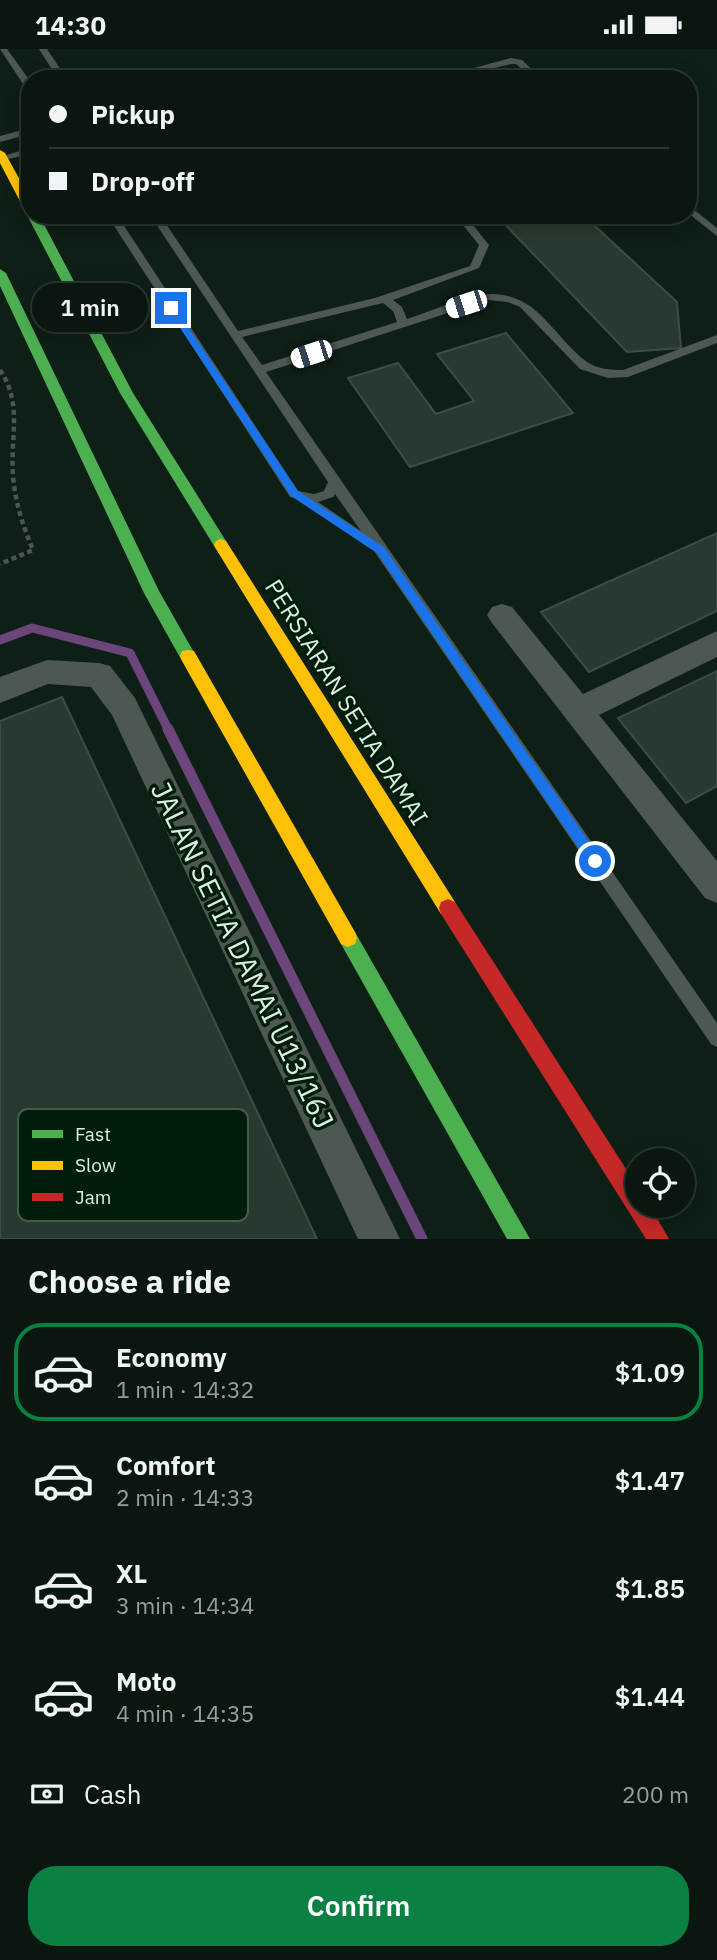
<!DOCTYPE html>
<html lang="en">
<head>
<meta charset="utf-8">
<style>
  body { margin:0; font-family:"IBM Plex Sans",sans-serif; background:#18241e; color:#f1f3f6; height:100vh; display:flex; flex-direction:column; font-size:26px; white-space:nowrap }
  * { box-sizing:border-box; margin:0 }
  p { font-size:23px; color:#999f9f }
  .icon { flex:none; width:38px; height:38px; fill:none; stroke:currentColor; stroke-width:2; stroke-linecap:round; stroke-linejoin:round }
  .map { position:relative; height:1190px; overflow:hidden }
  .details { display:flex; flex-direction:column; background:#0a1710; flex:1 }
  .details>* { flex:none }
  .top-card { position:absolute; left:21px; top:21px; width:676px; height:154px; border-radius:28px; box-shadow:0 4px 18px #0003,0 0 0 2px #2a3630; display:grid; align-content:center; height:154px; padding:0 28px; background:#0a1710 }
  .fabs { position:absolute; left:625px; top:1099px; display:grid; gap:14px }
  .fabs a { display:grid; place-items:center; width:70px; height:70px; border-radius:50%; background:#0a1710; box-shadow:0 4px 18px #0003,0 0 0 2px #2a3630; font-size:35px }
  .end { position:absolute; width:32px; height:32px; margin:-16px; border:9px solid #1a73e8; background:#fff; box-shadow:0 0 0 4px #fff }
  .from { border-radius:50% }
  .bubble { position:absolute; height:49px; border-radius:24px; background:#0a1710; box-shadow:0 4px 18px #0003,0 0 0 2px #2a3630; font-size:23px; font-weight:600; line-height:49px; text-align:center }
  .car { position:absolute; width:21px; height:42px; margin:-21px -10px; border-radius:9px; box-shadow:0 0 5px 2px #0007; background:linear-gradient(#fff 24%,#345 0 40%,#fff 0 76%,#345 0 86%,#fff 0) }
  .top-card b { display:flex; align-items:center; gap:24px; height:66px; font-size:26px }
  .top-card b+b { border-top:2px solid #2a3630 }
  .top-card i { width:18px; height:18px; background:#f1f3f6 }
  ul { padding:0; list-style:none }
  li { display:flex; align-items:center; gap:21px; height:98px; margin:0 14px 10px; padding:0 14px; border:4px solid transparent; border-radius:28px }
  li div { flex:1 }
  li b { display:block; font-size:26px }
  li em { font-style:normal; font-weight:600 }
  li.selected { border-color:#0b8043 }
  li>.icon { width:63px; height:63px; stroke-width:1.5 }
  h2 { padding:0 28px; font-size:32px; line-height:84px }
  .pay { display:flex; align-items:center; gap:18px; height:77px; padding:0 28px; font-size:26px }
  .pay p { margin-inline-start:auto }
  .button { display:flex; gap:14px; margin-top:auto; padding:14px 28px }
  .button a { flex:1; height:80px; border-radius:28px; background:#0b8043; color:#fff; font-size:28px; font-weight:600; line-height:80px; text-align:center }
  .status { display:flex; justify-content:space-between; align-items:center; height:49px; padding:0 35px; background:#0a1710; direction:ltr }
  .status svg { height:19px; fill:currentColor }
  .map>svg:first-child { display:block }
  .lines { fill:none; stroke-linecap:round; stroke-linejoin:round }
  .stream-far1 { stroke:#6c457a; stroke-width:9 }
  .stream { stroke:#6c457a; stroke-width:11 }
  .building { fill:#283a2f; stroke:#3e4d44; stroke-width:2 }
  .path { stroke:#4b5650; stroke-width:4.5; stroke-dasharray:5 3.5; stroke-linecap:butt }
  .lane { fill:#4d5851; fill-rule:evenodd }
  .street { fill:#4d5851; fill-rule:evenodd }
  .fast { fill:#4caf50; fill-rule:evenodd }
  .slow { fill:#ffc107; fill-rule:evenodd }
  .jam { fill:#c62828; fill-rule:evenodd }
  .route { fill:#1a73e8 }
  .labels { text-anchor:middle; dominant-baseline:central; stroke-width:7; stroke-linejoin:round; paint-order:stroke }
  .street-label { font-size:24px; fill:#dcede1; stroke:#001d0c }
  .near-street-label { font-size:28px; fill:#dcede1; stroke:#001d0c }
  .key { fill:#001d0c; stroke:#425b4c; stroke-width:2 }
  .key-label { font-size:19px; fill:#dcede1 }
</style>
</head>
<body>
<div class="status"><b>14:30</b><svg viewBox="0 0 49 12"><path d="M0 12V9h3v3zM5 12V6h3v6zM10 12V3h3v9zM15 12V0h3v12zM26 1h20v11H26zM47 4h2v5h-2z"/></svg></div>
<div class="map">
<svg width="717" height="1190" viewBox="0 0 717 1190">
  <rect width="100%" height="100%" fill="#0e1f16"/>
  <g class="lines">
    <path class="stream-far1" d="M 0,591 L 32,579 L 130,604 L 169,682"/>
    <path class="stream" d="M 168,680 L 422,1190"/>
  </g>
  <g class="building">
    <path d="M 496,166 L 583,166 L 677,253 L 681,299 L 627,303 Z"/>
    <path d="M 506,284 L 573,364 L 410,418 L 348,329 L 398,314 L 436,365 L 474,352 L 437,305 Z"/>
    <path d="M 717,484 L 717,562 L 589,623 L 541,563 Z"/>
    <path d="M 717,622 L 717,737 L 686,754 L 618,669 Z"/>
    <path d="M 62,648 L 317,1190 L 0,1190 L 0,672 Z"/>
  </g>
  <g class="lines">
    <path class="path" d="M 0,321 C 23,355 10,388 13,427 C 15,453 23,477 33,501 L 0,515"/>
    <g class="lane">
      <path d="M 0,0 L 7,0 L 30,32 L 30,42 L 27,41 Z"/>
      <path d="M 39,0 L 47,0 L 67,30 L 58,30 Z"/>
      <path d="M 511,9 L 522,11 L 542,30 L 533,30 L 516,15 L 511,15 L 449,30 L 433,30 Z"/>
      <path d="M 30,79 L 30,85 L 0,93 L 0,87 Z"/>
      <path d="M 30,99 L 30,105 L 0,112 L 0,108 Z"/>
      <path d="M 688,156 L 717,179 L 717,187 L 688,164 Z"/>
      <path d="M 107,166 L 117,166 L 298,442 L 314,445 L 324,442 L 328,433 L 150,166 L 160,166 L 238,282 L 375,249 L 470,217 L 479,196 L 455,166 L 465,166 L 489,196 L 479,219 L 393,251 L 402,258 L 407,270 C 426,264 472,245 489,245 C 539,244 552,287 587,313 C 597,320 611,321 623,321 L 717,286 L 717,294 L 628,328 L 608,329 L 580,320 L 520,258 L 508,253 L 488,251 L 266,323 L 717,974 L 717,998 L 711,995 L 374,502 L 297,450 L 290,448 ZM 383,254 L 393,262 L 397,273 L 262,316 L 242,288 ZM 335,445 L 361,482 L 318,453 L 333,448 Z"/>
    </g>
    <g class="street">
      <path d="M 502,555 L 512,558 L 583,645 L 717,582 L 717,608 L 599,666 L 717,812 L 717,854 L 705,849 L 492,574 L 487,566 L 492,558 Z"/>
      <path d="M 47,611 L 99,614 L 110,617 L 135,649 L 400,1190 L 358,1190 L 112,666 L 91,638 L 48,635 L 0,654 L 0,628 Z"/>
    </g>
    <g class="fast">
      <path d="M 29,164 L 30,166 L 39,166 L 133,344 L 226,492 L 228,496 L 226,500 L 216,500 L 120,344 L 27,166 Z"/>
      <path d="M 0,220 L 6,224 L 159,542 L 196,607 L 194,612 L 182,612 L 144,544 L 0,237 Z"/>
      <path d="M 348,880 L 355,883 L 530,1190 L 507,1190 L 341,895 L 339,889 L 341,883 Z"/>
    </g>
    <g class="slow">
      <path d="M 0,101 L 5,104 L 30,149 L 30,163 L 24,160 L 0,114 Z"/>
      <path d="M 221,490 L 226,492 L 455,853 L 457,859 L 455,865 L 448,868 L 441,865 L 216,500 L 214,496 L 216,492 Z"/>
      <path d="M 188,601 L 194,602 L 355,883 L 357,889 L 355,895 L 348,898 L 341,895 L 182,612 L 180,607 L 182,602 Z"/>
    </g>
    <path class="jam" d="M 448,850 L 455,853 L 637,1137 L 637,1157 L 650,1157 L 669,1190 L 646,1190 L 441,865 L 439,859 L 441,853 Z"/>
  </g>
  <path class="route" d="M 168,257 L 174,257 L 298,442 L 384,498 L 599,807 L 599,816 L 590,816 L 377,504 L 291,447 L 167,259 Z"/>
  <g class="labels">
    <g class="street-label">
      <text transform="translate(347 653) rotate(58)">PERSIARAN SETIA DAMAI</text>
    </g>
    <g class="near-street-label">
      <text transform="translate(243 906) rotate(64)">JALAN SETIA DAMAI U13/16J</text>
    </g>
  </g>
  <rect x="18" y="1060" width="230" height="112" rx="10" class="key"/>
  <rect x="32" y="1081" width="31" height="8" fill="#4caf50"/>
  <rect x="32" y="1112" width="31" height="9" fill="#ffc107"/>
  <rect x="32" y="1144" width="31" height="8" fill="#c62828"/>
  <g class="key-label">
    <text x="75" y="1092">Fast</text>
    <text x="75" y="1123">Slow</text>
    <text x="75" y="1155">Jam</text>
  </g>
</svg>
<div class="fabs">
<a><svg class="icon" aria-label="locate" viewBox="0 0 24 24"><circle cx="12" cy="12" r="6"/><path d="M12 2v4M12 18v4M2 12h4M18 12h4"/></svg></a>
</div>
<i class="end from" style="left:595px;top:812px"></i>
<i class="end" style="left:171px;top:259px"></i>
<div class="bubble" style="left:32px;top:234px;width:116px">1 min</div>
<i class="car" style="left:466px;top:255px;rotate:252deg"></i>
<i class="car" style="left:311px;top:305px;rotate:252deg"></i>
<div class="top-card">
<b><i class="from"></i>Pickup</b>
<b><i></i>Drop-off</b>
</div>
</div>
<section class="details">
<h2>Choose a ride</h2>
<ul>
<li class="selected"><svg class="icon" aria-label="car" viewBox="0 0 24 24"><path d="M5 17H2v-5l4-1 3-4h7l3 4 3 1v5h-3M9 17h6M6 11h13"/><circle cx="7" cy="17" r="2"/><circle cx="17" cy="17" r="2"/></svg><div><b>Economy</b><p>1 min · 14:32</p></div><em>$1.09</em></li>
<li><svg class="icon" aria-label="car" viewBox="0 0 24 24"><path d="M5 17H2v-5l4-1 3-4h7l3 4 3 1v5h-3M9 17h6M6 11h13"/><circle cx="7" cy="17" r="2"/><circle cx="17" cy="17" r="2"/></svg><div><b>Comfort</b><p>2 min · 14:33</p></div><em>$1.47</em></li>
<li><svg class="icon" aria-label="car" viewBox="0 0 24 24"><path d="M5 17H2v-5l4-1 3-4h7l3 4 3 1v5h-3M9 17h6M6 11h13"/><circle cx="7" cy="17" r="2"/><circle cx="17" cy="17" r="2"/></svg><div><b>XL</b><p>3 min · 14:34</p></div><em>$1.85</em></li>
<li><svg class="icon" aria-label="car" viewBox="0 0 24 24"><path d="M5 17H2v-5l4-1 3-4h7l3 4 3 1v5h-3M9 17h6M6 11h13"/><circle cx="7" cy="17" r="2"/><circle cx="17" cy="17" r="2"/></svg><div><b>Moto</b><p>4 min · 14:35</p></div><em>$1.44</em></li>
</ul>
<div class="pay"><svg class="icon" aria-label="cash" viewBox="0 0 24 24"><path d="M3 7h18v10H3z"/><circle cx="12" cy="12" r="2"/></svg>Cash<p>200 m</p></div>
<div class="button"><a>Confirm</a></div>
</section>
</body>
</html>
